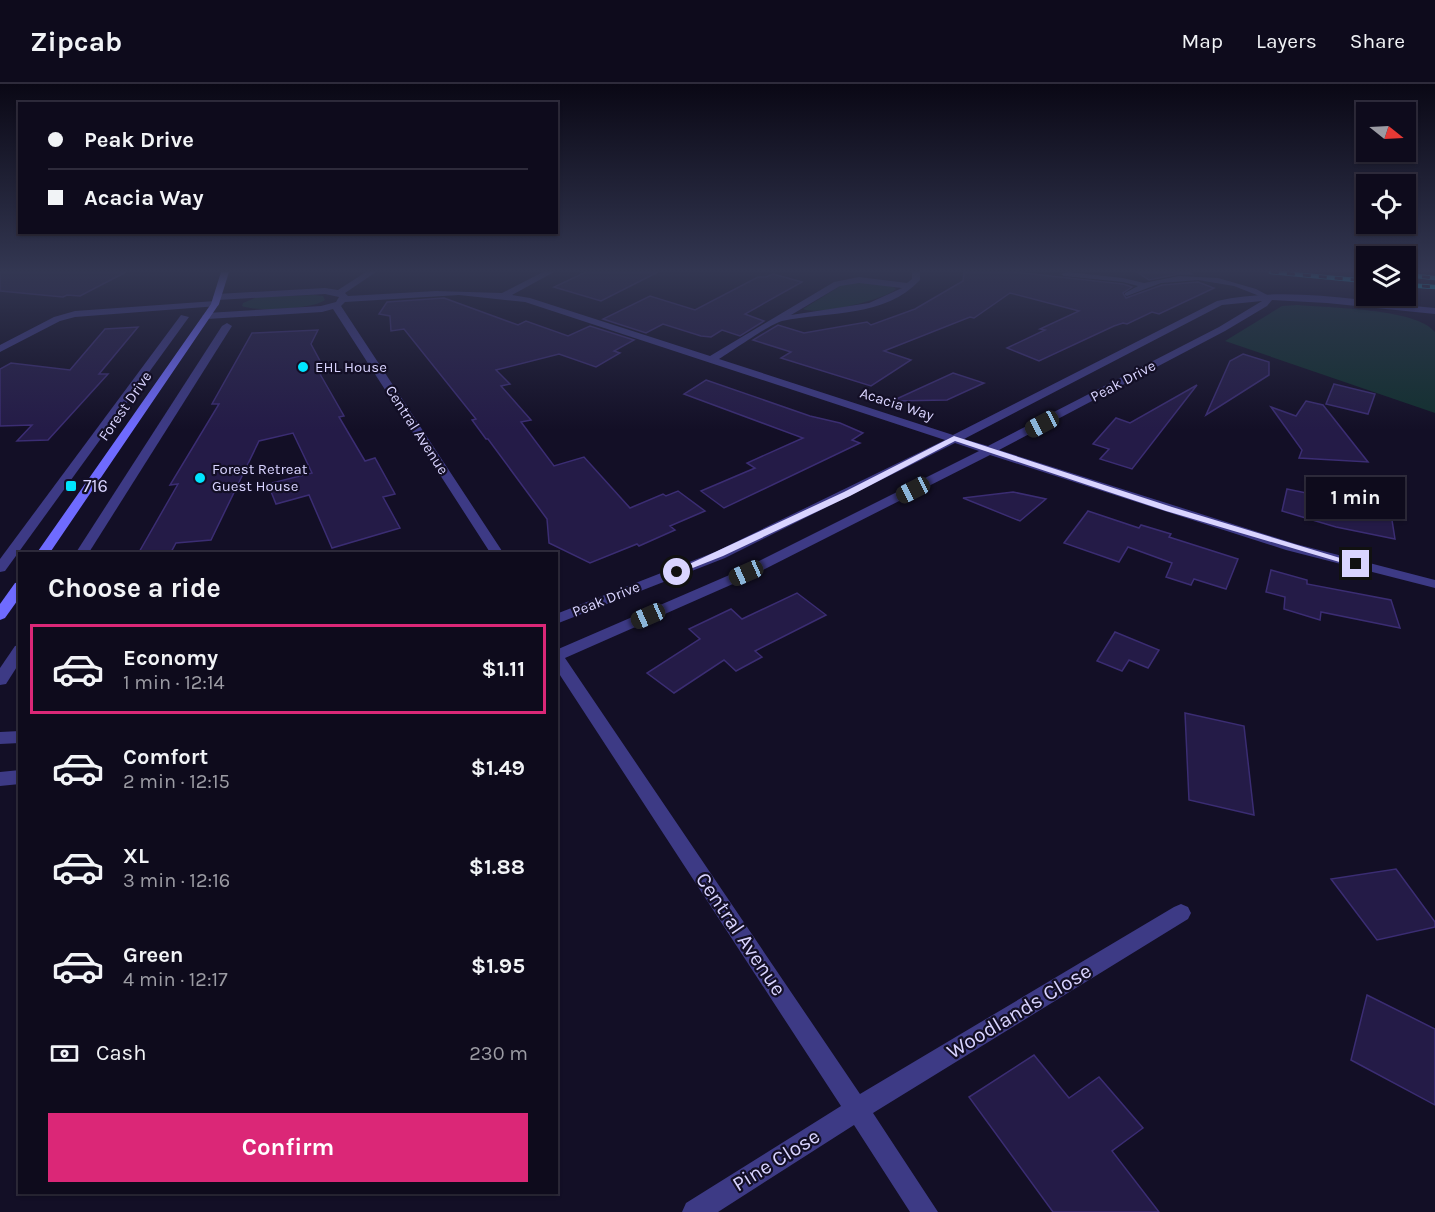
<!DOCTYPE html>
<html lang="en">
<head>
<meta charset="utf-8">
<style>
  body { margin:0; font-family:Karla,sans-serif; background:#1c1929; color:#f1f3f6; height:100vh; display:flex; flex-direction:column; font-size:22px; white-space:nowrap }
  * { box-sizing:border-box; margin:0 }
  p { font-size:20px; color:#9b9ba3 }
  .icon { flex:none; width:33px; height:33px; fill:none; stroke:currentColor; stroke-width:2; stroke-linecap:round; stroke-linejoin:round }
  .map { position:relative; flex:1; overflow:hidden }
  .drawer { position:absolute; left:18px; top:468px; width:540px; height:642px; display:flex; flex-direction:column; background:#0e0b1c; border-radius:0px; box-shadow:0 2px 4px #0004,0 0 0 2px #2e2b3b }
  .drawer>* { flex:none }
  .top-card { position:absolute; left:18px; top:18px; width:540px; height:132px; border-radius:0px; box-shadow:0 2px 4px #0004,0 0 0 2px #2e2b3b; display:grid; align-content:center; height:132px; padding:0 30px; background:#0e0b1c }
  .needle { width:39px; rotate:108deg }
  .fabs { position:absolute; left:1356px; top:18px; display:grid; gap:12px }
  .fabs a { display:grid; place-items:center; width:60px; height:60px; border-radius:0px; background:#0e0b1c; box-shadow:0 2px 4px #0004,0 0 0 2px #2e2b3b; font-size:30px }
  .end { position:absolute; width:27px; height:27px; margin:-14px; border:8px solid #d9d4ff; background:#111; box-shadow:0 0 0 3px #111 }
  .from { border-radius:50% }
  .bubble { position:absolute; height:42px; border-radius:0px; background:#0e0b1c; box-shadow:0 2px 4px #0004,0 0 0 2px #2e2b3b; font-size:20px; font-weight:700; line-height:42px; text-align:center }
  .car { position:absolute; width:18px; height:36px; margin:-18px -9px; border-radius:8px; box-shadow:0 0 4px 2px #0007; background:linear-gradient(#222 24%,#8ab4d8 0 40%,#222 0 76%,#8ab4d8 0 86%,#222 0) }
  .top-card b { display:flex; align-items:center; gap:21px; height:57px; font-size:22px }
  .top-card b+b { border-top:2px solid #2e2b3b }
  .top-card i { width:15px; height:15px; background:#f1f3f6 }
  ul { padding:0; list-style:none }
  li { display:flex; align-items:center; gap:18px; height:90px; margin:0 12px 9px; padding:0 18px; border:3px solid transparent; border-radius:0px }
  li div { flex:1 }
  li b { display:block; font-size:22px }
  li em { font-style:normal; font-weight:700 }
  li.on { border-color:#db2777 }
  li>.icon { width:54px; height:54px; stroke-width:1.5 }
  h2 { padding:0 30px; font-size:27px; line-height:72px }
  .pay { display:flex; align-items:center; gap:15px; height:66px; padding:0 30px; font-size:22px }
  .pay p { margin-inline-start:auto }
  .primary-button { display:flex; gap:12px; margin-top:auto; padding:12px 30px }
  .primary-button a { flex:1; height:69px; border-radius:0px; background:#db2777; color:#fff; font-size:24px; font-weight:700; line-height:69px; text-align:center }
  header { display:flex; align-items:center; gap:36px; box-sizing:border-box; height:84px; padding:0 30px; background:#0e0b1c; border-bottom:2px solid #2e2b3b }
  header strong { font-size:28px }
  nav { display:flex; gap:33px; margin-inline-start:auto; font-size:21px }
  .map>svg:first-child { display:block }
  .green { fill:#12302f }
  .building { fill:#241b47; stroke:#3b2d73; stroke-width:1.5 }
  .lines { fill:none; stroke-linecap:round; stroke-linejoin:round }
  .service { fill:#3d3a85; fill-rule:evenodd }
  .minor { fill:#3d3a85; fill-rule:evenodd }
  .secondary { fill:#6f6bff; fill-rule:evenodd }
  .rail-casing { stroke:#00e5ff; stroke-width:4.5 }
  .rail { stroke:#130f26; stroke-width:3; stroke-dasharray:8; stroke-linecap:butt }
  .route { fill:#d9d4ff }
  .poi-dot { fill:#00e5ff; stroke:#130f26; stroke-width:2 }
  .labels { text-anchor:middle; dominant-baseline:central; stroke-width:4.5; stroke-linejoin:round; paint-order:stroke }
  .far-poi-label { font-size:15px; fill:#d9d4ff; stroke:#130f26; text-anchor:start }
  .far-street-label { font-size:15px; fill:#d9d4ff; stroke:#130f26 }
  .poi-label { font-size:18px; fill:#d9d4ff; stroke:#130f26; text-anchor:start }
  .near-street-label { font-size:21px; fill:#d9d4ff; stroke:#130f26 }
</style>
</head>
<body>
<header>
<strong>Zipcab</strong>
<nav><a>Map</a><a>Layers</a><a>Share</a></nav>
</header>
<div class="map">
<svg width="1435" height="1128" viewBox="0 0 1435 1128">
  <rect width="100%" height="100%" fill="#130f26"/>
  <g class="green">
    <path d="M 852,198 L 892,202 L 896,205 C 884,216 818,232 803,225 L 842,201 Z"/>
    <path d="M 314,211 L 323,212 L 325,216 C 314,225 256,228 242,222 L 243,219 L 257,213 Z"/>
    <path d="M 1297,221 C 1328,224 1416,224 1435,248 L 1435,329 L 1225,257 L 1282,222 Z"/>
  </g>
  <g class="building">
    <path d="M 0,188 L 126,188 L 80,212 L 67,211 L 63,213 L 0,207 Z"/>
    <path d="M 586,188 L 658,188 L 601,217 L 554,203 Z"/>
    <path d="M 964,188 L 1013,188 L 1123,200 L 1132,203 L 1123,209 L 1126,214 L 1162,201 L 1198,198 L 1214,204 L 1159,230 L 1152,228 L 1127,240 L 1123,239 L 1114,242 L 1039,277 L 1007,264 L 1045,246 L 1040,245 L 1079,227 L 1010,209 L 974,234 L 970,233 L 884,267 L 911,276 L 871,302 L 781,274 L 791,268 L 753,256 L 778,241 L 804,249 L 867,238 L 871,241 L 915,225 L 963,197 Z"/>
    <path d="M 1137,188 L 1189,188 L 1192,190 L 1179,190 L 1149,196 Z"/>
    <path d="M 773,190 L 802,198 L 745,230 L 764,237 L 740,252 L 722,246 L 711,253 L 701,252 L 663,240 L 646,249 L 603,235 L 650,212 L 695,226 L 758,193 L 766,193 Z"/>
    <path d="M 444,214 L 518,241 L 526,237 L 568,252 L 590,242 L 634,256 L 614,267 L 620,269 L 596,283 L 559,270 L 496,286 L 510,300 L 501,302 L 531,336 L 521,338 L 554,382 L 584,373 L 630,424 L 663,410 L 666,412 L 678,407 L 705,427 L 670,442 L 675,446 L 639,462 L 637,460 L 590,479 L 549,459 L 547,435 L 488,355 L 486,355 L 472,336 L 476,335 L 404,245 L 391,247 L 390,232 L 379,230 L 387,218 Z"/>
    <path d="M 138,243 L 99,290 L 108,290 L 48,356 L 17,357 L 32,341 L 0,342 L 0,285 L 11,279 L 70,286 L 105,245 Z"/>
    <path d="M 318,246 L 311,260 L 326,288 L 320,290 L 344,332 L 339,333 L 365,377 L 375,374 L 395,410 L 383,413 L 400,444 L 332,464 L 309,411 L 276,420 L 268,400 L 312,389 L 293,349 L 259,357 L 211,456 L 176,459 L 170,470 L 138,470 L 178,400 L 170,401 L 219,320 L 212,320 L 252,249 Z"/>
    <path d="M 1243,270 L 1269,278 L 1269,291 L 1206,331 L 1230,277 Z"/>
    <path d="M 953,289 L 984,299 L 947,316 L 892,317 Z"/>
    <path d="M 706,296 L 810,332 L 840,339 L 863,349 L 852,356 L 860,359 L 724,424 L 701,407 L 755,384 L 747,379 L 803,354 L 684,310 Z"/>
    <path d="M 1334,300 L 1375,310 L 1368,330 L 1326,320 Z"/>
    <path d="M 1197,301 L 1132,385 L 1100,375 L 1109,365 L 1093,360 L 1116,334 L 1130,339 Z"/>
    <path d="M 1306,317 L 1323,321 L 1368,378 L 1299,374 L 1302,366 L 1271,323 L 1296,332 Z"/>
    <path d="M 1287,405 L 1355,419 L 1355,423 L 1391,430 L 1395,455 L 1336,443 L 1282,427 Z"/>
    <path d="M 1013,408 L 1046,415 L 1020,437 L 963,414 Z"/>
    <path d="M 1088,427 L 1139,444 L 1141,441 L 1171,450 L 1169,453 L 1238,475 L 1226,505 L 1194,495 L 1191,501 L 1166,493 L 1172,479 L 1128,463 L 1119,478 L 1064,459 Z"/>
    <path d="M 1271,486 L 1307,496 L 1307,500 L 1391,516 L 1400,544 L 1321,528 L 1320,536 L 1284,525 L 1285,513 L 1266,508 Z"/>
    <path d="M 797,509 L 826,531 L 755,567 L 762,573 L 736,587 L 724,576 L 674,609 L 647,589 L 700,555 L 689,545 L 731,525 L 742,535 Z"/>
    <path d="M 1115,548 L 1159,566 L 1148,584 L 1129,576 L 1122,587 L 1097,577 Z"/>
    <path d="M 1185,629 L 1244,642 L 1254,731 L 1189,716 Z"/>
    <path d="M 1396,785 L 1435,838 L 1435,843 L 1377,856 L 1331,795 Z"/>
    <path d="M 1367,911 L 1435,945 L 1435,1021 L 1351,976 Z"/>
    <path d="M 1034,971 L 1069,1014 L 1099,993 L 1143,1044 L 1112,1067 L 1159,1128 L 1053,1128 L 969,1013 Z"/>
  </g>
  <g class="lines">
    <path class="service" d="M 1068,188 L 1123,194 L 1144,199 L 1179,192 L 1218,194 L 1256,205 L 1273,214 L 1267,215 L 1234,202 L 1198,196 L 1161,199 L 1127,212 L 1125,211 L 1125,209 L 1138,202 L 1123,198 L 1064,192 L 1061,190 Z"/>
    <g class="minor">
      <path d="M 366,188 L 376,188 L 345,209 L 348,212 L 436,207 L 502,209 L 543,188 L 554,188 L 512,211 L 530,214 L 710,272 L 834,198 L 859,193 L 907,199 L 912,195 L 912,188 L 920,188 L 920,196 C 885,234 829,227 782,237 C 772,239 731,268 719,275 L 953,351 L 1217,217 C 1288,201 1364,218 1435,224 L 1435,230 L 1327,219 L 1272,216 L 1267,222 L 1225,247 L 999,366 L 1296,460 L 1435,496 L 1435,504 L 1286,466 L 990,371 L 751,492 L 565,574 L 860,1010 L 1174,823 L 1181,820 L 1188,823 L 1191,829 L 1188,835 L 873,1029 L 938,1128 L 910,1128 L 854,1041 L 718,1128 L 682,1128 L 686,1119 L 841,1022 L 556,585 L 556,566 L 741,486 L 979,367 L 955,359 L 725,474 L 556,540 L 556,530 L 715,468 L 945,356 L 525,218 L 459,211 L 345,218 L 341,222 L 504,470 L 491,470 L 333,225 L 322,228 L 207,235 L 202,232 L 207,229 L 321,222 L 336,218 L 339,213 L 325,210 L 217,216 L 213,213 L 217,210 L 325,204 L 338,206 ZM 859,199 L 902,204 L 869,219 L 791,231 L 840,202 ZM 1262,217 L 1219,243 L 988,362 L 964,355 L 1222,221 Z"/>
      <path d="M 215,217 L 219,220 L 218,222 L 75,233 L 60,237 L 0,268 L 0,261 L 54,233 L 75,227 Z"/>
      <path d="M 181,231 L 189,233 L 5,487 L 0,488 L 0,475 Z"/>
      <path d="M 227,239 L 232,242 L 88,470 L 75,470 L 222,242 Z"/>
      <path d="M 20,561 L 20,578 L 6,600 L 0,601 L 0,584 L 15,562 Z"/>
      <path d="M 20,647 L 20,659 L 0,660 L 0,648 Z"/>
      <path d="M 20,686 L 20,700 L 0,702 L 0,688 Z"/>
    </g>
    <g class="secondary">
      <path d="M 221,188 L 229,188 L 219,220 L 49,470 L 36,470 L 211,220 Z"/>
      <path d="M 20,498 L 20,513 L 5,534 L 0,536 L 0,520 L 15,499 Z"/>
    </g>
    <defs>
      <g id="rail">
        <path d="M 1271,188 L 1366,197"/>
        <path d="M 1406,191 L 1435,194"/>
        <path d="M 1406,201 L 1435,203"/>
      </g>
    </defs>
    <use href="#rail" class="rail-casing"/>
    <use href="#rail" class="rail"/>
  </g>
  <linearGradient id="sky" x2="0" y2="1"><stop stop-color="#0a0815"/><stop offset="0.54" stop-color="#333752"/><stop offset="1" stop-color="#333752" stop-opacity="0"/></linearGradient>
  <rect width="1435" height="346" fill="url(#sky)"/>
  <path class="route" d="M 954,352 L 1172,423 L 1360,480 L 1353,482 L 1166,427 L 955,357 L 850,412 L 723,472 L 680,489 L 672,488 L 844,408 Z"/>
  <g class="poi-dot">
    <circle cx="303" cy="283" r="6"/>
    <circle cx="200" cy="394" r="6"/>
    <rect x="65" y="396" width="12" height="12" rx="3"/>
  </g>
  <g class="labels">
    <g class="far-poi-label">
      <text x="315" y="283">EHL House</text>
      <text x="212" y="385">Forest Retreat<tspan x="212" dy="17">Guest House</tspan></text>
    </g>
    <g class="far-street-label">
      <text transform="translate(1123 297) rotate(-28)">Peak Drive</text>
      <text transform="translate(897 320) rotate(18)">Acacia Way</text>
      <text transform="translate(125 322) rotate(-55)">Forest Drive</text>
      <text transform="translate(417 346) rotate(57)">Central Avenue</text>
      <text transform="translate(606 515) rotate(-22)">Peak Drive</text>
    </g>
    <g class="poi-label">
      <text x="83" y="402">716</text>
    </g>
    <g class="near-street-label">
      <text transform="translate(741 850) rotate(56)">Central Avenue</text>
      <text transform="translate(1019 927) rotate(-31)">Woodlands Close</text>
      <text transform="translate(776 1076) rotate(-32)">Pine Close</text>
    </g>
  </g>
</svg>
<div class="fabs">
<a><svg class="needle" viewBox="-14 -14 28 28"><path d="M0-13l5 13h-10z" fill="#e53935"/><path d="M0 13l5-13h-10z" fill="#9b9ba3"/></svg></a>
<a><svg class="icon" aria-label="locate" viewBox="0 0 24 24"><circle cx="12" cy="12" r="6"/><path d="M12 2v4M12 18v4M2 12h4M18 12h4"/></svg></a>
<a><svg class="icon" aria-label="layers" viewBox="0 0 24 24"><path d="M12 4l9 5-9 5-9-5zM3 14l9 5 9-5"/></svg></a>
</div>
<i class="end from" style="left:677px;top:488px"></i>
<i class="end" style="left:1356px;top:480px"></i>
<div class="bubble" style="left:1306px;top:393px;width:99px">1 min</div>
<i class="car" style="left:1042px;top:340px;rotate:242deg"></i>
<i class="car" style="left:913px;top:406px;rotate:243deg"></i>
<i class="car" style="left:746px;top:489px;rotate:246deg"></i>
<i class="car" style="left:648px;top:532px;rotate:246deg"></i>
<div class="top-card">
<b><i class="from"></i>Peak Drive</b>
<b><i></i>Acacia Way</b>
</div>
<section class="drawer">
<h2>Choose a ride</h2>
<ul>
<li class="on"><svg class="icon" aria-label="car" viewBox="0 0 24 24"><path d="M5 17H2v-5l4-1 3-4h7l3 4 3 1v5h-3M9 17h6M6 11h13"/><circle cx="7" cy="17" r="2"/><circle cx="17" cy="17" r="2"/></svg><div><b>Economy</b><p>1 min · 12:14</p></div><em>$1.11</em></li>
<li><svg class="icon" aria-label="car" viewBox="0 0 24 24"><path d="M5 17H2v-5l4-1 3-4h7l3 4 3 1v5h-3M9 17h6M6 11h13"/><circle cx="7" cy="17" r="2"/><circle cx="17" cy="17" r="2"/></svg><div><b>Comfort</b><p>2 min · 12:15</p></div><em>$1.49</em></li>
<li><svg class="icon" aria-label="car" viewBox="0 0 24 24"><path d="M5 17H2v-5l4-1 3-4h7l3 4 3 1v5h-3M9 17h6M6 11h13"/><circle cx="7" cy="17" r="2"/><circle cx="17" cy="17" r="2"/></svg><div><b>XL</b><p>3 min · 12:16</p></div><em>$1.88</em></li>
<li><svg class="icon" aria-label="car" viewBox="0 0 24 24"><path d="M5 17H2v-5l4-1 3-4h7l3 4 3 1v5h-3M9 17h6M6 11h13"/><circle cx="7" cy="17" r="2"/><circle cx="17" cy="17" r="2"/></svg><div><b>Green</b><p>4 min · 12:17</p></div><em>$1.95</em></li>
</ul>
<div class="pay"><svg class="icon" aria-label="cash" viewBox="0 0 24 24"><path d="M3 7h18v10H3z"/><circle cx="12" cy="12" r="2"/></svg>Cash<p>230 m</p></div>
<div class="primary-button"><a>Confirm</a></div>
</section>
</div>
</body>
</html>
